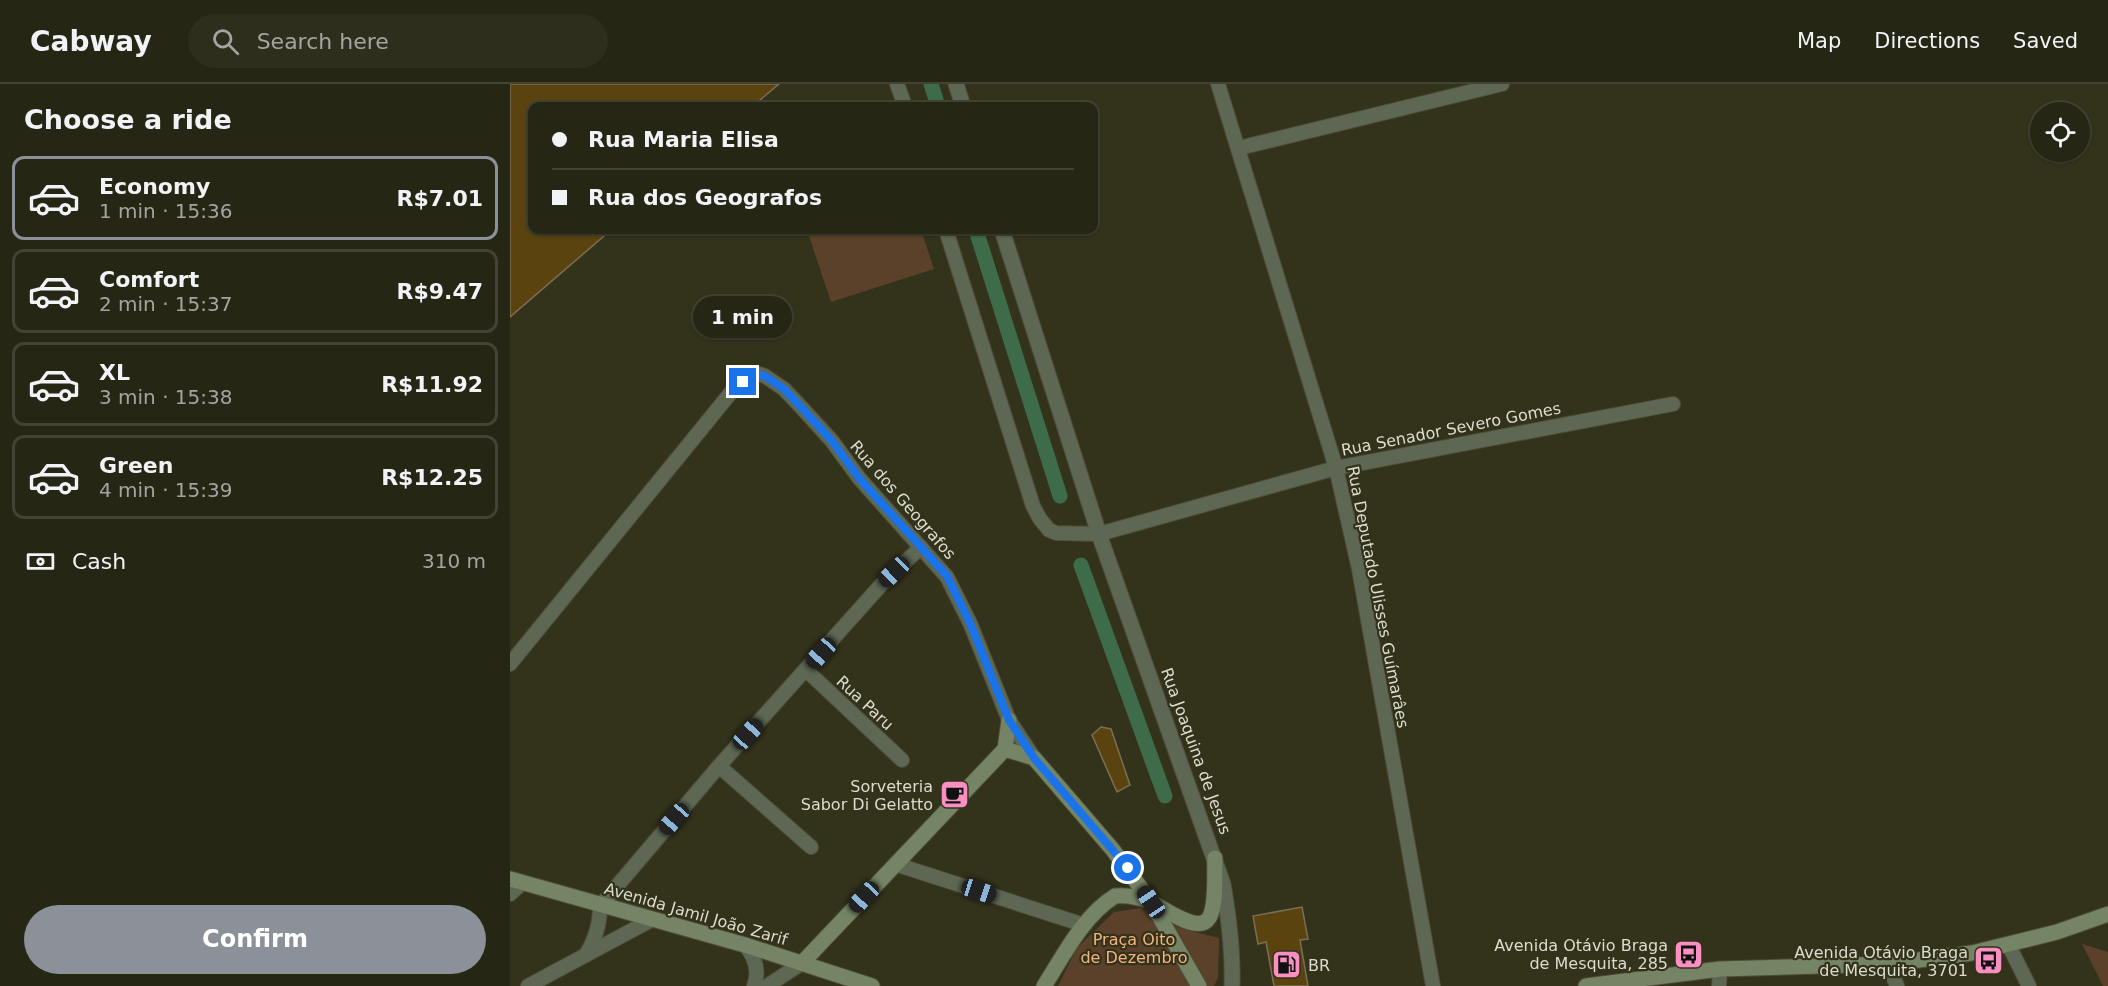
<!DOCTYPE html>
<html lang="en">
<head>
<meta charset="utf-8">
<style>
  body { margin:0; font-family:"DejaVu Sans",sans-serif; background:#2e2e1d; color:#f1f3f6; height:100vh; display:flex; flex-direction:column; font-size:22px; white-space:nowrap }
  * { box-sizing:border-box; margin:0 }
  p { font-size:20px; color:#a4a5a0 }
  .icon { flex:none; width:33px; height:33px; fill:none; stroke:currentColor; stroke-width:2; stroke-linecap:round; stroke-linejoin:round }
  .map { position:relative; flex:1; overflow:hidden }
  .side { display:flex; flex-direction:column; background:#262614; width:510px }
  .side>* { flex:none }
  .top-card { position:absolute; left:18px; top:18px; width:570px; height:132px; border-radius:12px; box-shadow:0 2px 4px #0004,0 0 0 2px #424334; display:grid; align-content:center; height:132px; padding:0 24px; background:#262614 }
  .fabs { position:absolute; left:1520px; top:18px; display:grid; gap:12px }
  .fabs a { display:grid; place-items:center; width:60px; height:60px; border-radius:50%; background:#262614; box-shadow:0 2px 4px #0004,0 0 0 2px #424334; font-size:30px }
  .end { position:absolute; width:27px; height:27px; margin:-14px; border:8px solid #1a73e8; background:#fff; box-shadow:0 0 0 3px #fff }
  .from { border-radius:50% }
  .bubble { position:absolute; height:42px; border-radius:21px; background:#262614; box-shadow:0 2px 4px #0004,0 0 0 2px #424334; font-size:20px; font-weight:700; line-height:42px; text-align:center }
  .car { position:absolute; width:18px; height:36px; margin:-18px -9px; border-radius:8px; box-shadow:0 0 4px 2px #0007; background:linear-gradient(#222 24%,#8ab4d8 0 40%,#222 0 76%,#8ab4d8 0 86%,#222 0) }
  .top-card b { display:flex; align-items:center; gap:21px; height:57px; font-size:22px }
  .top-card b+b { border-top:2px solid #424334 }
  .top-card i { width:15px; height:15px; background:#f1f3f6 }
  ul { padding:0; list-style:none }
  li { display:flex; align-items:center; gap:18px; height:84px; margin:0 12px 9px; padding:0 12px; border:3px solid #424334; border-radius:12px }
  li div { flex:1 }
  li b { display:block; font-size:22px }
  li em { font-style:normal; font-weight:700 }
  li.current { border-color:#8c9099 }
  li>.icon { width:54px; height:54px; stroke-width:1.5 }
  h2 { padding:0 24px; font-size:27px; line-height:72px }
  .pay { display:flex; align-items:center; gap:15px; height:66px; padding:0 24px; font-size:22px }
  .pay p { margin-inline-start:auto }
  .button { display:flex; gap:12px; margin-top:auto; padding:12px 24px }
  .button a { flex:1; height:69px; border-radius:36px; background:#8c9099; color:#fff; font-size:24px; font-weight:700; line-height:69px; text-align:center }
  header { display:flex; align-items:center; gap:36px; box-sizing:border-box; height:84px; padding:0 30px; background:#262614; border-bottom:2px solid #424334 }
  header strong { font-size:28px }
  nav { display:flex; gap:33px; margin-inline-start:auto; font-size:21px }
  .search { width:420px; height:54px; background:#2e2e1d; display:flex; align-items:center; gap:15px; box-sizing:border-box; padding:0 21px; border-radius:33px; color:#a4a5a0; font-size:22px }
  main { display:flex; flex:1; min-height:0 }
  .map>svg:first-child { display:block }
  .green { fill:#5b412a }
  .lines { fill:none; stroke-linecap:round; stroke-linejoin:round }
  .canal { stroke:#3e6c4b; stroke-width:15 }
  .building { fill:#5a430e; stroke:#7a6e57; stroke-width:1.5 }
  .minor-casing { stroke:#4e4d38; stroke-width:16 }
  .tertiary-casing { stroke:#4e4d38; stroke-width:17 }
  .secondary-casing { stroke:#4e4d38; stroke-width:17 }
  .minor { stroke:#5d6753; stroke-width:14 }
  .tertiary { stroke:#5d6753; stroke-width:15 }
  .secondary { stroke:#758465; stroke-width:15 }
  .route { stroke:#1a73e8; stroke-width:8 }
  .labels { text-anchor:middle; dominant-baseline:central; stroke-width:4.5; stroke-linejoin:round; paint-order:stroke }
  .street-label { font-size:16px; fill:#dcdccf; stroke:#33321b }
  .poi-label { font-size:16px; fill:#dcdccf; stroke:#33321b; text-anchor:end }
  .park-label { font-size:16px; fill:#f5b47d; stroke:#33321b }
</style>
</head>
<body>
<header>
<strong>Cabway</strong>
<div class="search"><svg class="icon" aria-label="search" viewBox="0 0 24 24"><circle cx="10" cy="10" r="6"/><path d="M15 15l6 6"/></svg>Search here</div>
<nav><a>Map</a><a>Directions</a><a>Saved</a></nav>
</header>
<main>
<section class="side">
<h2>Choose a ride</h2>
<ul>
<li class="current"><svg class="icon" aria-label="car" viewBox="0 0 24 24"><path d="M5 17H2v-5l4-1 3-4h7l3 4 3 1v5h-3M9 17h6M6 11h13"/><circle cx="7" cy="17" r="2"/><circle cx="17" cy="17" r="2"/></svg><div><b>Economy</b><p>1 min · 15:36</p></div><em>R$7.01</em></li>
<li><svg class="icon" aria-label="car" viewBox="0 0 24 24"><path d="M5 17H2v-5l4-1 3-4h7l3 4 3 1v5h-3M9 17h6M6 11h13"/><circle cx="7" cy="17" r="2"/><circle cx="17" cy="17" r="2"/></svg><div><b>Comfort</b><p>2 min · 15:37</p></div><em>R$9.47</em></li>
<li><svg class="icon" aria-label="car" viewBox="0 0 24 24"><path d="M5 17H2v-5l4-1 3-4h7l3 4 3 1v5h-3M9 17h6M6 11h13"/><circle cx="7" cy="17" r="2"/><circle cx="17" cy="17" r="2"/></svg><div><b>XL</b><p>3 min · 15:38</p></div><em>R$11.92</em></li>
<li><svg class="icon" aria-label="car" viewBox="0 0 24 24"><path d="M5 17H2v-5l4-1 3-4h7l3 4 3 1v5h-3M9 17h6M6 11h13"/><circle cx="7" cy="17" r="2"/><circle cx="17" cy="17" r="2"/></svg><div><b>Green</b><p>4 min · 15:39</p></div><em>R$12.25</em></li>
</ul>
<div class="pay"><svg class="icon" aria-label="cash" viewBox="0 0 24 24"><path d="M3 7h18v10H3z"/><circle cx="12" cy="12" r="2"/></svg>Cash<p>310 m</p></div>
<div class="button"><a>Confirm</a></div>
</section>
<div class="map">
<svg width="1598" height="902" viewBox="0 0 1598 902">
  <rect width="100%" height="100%" fill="#33321b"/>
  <g class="green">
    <path d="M 297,146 L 411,146 L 424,185 L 321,218 Z"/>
    <path d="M 631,824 L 670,844 L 709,854 L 708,894 L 704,902 L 548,902 L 567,864 L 604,828 Z"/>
    <path d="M 1572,860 L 1598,868 L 1598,902 L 1593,902 Z"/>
  </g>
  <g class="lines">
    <g class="canal">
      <path d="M 421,0 L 428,22"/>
      <path d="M 466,146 L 550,412"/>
      <path d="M 571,481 L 655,712"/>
    </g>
  </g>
  <g class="building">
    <path d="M 0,0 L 269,0 L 243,22 L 22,22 L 22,146 L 101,146 L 0,233 Z"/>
    <path d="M 591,643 L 601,645 L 620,701 L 607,708 L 582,651 Z"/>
    <path d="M 792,823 L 798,855 L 790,856 L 798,902 L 764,902 L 756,858 L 748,860 L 743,832 Z"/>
  </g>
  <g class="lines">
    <defs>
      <g id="minor">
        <path d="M 387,0 L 395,22"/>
        <path d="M 708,0 L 826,384 L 849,485 L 923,902"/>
        <path d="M 729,64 L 992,0"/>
        <path d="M 436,146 L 523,422 L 530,435 L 539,446 L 546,449 L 589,450 L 826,384 L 1163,320"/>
        <path d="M 0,580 L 223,306 L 246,289 L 255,292 L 274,305 L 291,323 L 322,357 L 349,394 L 437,493 L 460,539 L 499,636 L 524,674"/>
        <path d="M 296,586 L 392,676"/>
        <path d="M 209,682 L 301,763"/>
        <path d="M 385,780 L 574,841"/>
        <path d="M 0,810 L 12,799"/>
        <path d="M 235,861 C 245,873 250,886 244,902"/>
        <path d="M 1499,862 L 1519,902"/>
        <path d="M 76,871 C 85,855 90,841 90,822 L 209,682 L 371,501 L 411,463"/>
        <path d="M 1378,880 L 1387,902"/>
        <path d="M 18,902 L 143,835"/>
        <path d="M 257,902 L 292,879"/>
        <path d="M 1209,902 L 1210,885"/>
      </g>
      <g id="tertiary">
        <path d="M 446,0 L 453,22"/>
        <path d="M 492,146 L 589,450 L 713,800 C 719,834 723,867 722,902"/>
      </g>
      <g id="secondary">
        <path d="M 495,665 L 524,674 L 603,766 L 641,818 L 689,902"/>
        <path d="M 495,665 L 499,636"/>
        <path d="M 0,795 L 235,861 L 362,902"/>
        <path d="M 292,879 L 495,665"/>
        <path d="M 534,902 C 554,871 573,832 605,812 C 617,811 629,813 641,818 C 654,824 688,851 699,834 C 707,822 704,789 705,774"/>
        <path d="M 1076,902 L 1210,885 L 1378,880 L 1462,869 L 1547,848 L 1598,830"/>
      </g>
    </defs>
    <use href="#minor" class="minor-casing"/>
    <use href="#tertiary" class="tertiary-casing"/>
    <use href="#secondary" class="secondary-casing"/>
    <use href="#minor" class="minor"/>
    <use href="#tertiary" class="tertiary"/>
    <use href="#secondary" class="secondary"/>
  </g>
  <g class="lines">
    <path class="route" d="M 233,298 L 246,290 L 255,292 L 274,305 L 291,323 L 322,357 L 349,394 L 437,492 L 460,539 L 499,636 L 524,674 L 618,784"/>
  </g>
  <defs>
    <symbol id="cafe-square" viewBox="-11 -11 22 22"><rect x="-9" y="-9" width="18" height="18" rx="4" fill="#fc8fc1" stroke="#33321b"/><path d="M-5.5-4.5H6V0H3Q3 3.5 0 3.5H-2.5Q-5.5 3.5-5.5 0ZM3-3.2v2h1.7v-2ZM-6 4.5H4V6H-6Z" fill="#111"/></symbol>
    <symbol id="bus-square" viewBox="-11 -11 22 22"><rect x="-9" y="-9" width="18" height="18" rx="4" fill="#fc8fc1" stroke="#33321b"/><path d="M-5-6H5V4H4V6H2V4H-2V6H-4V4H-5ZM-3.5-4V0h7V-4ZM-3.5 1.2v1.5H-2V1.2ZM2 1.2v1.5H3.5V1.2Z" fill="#111"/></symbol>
    <symbol id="fuel-square" viewBox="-11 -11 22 22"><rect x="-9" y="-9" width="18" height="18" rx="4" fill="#fc8fc1" stroke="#33321b"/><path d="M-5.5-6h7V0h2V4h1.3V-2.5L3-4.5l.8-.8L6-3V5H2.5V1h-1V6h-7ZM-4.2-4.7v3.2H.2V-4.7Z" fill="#111"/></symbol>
  </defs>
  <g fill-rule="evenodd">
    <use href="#cafe-square" x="428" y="694" width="33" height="33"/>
    <use href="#bus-square" x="1162" y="854" width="33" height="33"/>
    <use href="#bus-square" x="1462" y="860" width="33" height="33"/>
    <use href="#fuel-square" x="760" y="864" width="33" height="33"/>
  </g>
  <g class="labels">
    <g class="street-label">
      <text transform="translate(941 345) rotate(-11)">Rua Senador Severo Gomes</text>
      <text transform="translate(393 416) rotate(49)">Rua dos Geografos</text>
      <text transform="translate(868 513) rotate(79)">Rua Deputado Ulisses Guímarâes</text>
      <text transform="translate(355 619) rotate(43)">Rua Paru</text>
      <text transform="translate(686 667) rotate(70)">Rua Joaquina de Jesus</text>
      <text transform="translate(186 830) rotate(16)">Avenida Jamil João Zarif</text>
    </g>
    <g class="poi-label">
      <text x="423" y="702">Sorveteria<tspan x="423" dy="18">Sabor Di Gelatto</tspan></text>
      <text x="1158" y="861">Avenida Otávio Braga<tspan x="1158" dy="18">de Mesquita, 285</tspan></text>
      <text x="1458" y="868">Avenida Otávio Braga<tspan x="1458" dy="18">de Mesquita, 3701</tspan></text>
      <text x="798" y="881" text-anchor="start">BR</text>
    </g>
    <g class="park-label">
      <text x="624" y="855">Praça Oito<tspan x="624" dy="18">de Dezembro</tspan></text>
    </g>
  </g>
</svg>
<div class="fabs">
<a><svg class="icon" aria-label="locate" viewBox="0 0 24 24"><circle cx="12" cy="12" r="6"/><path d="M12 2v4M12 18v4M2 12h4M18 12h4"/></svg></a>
</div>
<i class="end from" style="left:618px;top:784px"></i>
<i class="end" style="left:233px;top:298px"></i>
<div class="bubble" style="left:183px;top:212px;width:99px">1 min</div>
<i class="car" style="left:384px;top:488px;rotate:226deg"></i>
<i class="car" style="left:311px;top:569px;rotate:222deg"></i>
<i class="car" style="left:238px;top:650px;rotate:42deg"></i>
<i class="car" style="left:164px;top:735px;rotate:221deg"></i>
<i class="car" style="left:469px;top:807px;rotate:108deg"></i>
<i class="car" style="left:354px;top:813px;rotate:223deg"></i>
<i class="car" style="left:641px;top:818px;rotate:326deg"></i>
<div class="top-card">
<b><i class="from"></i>Rua Maria Elisa</b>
<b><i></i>Rua dos Geografos</b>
</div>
</div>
</main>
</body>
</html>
